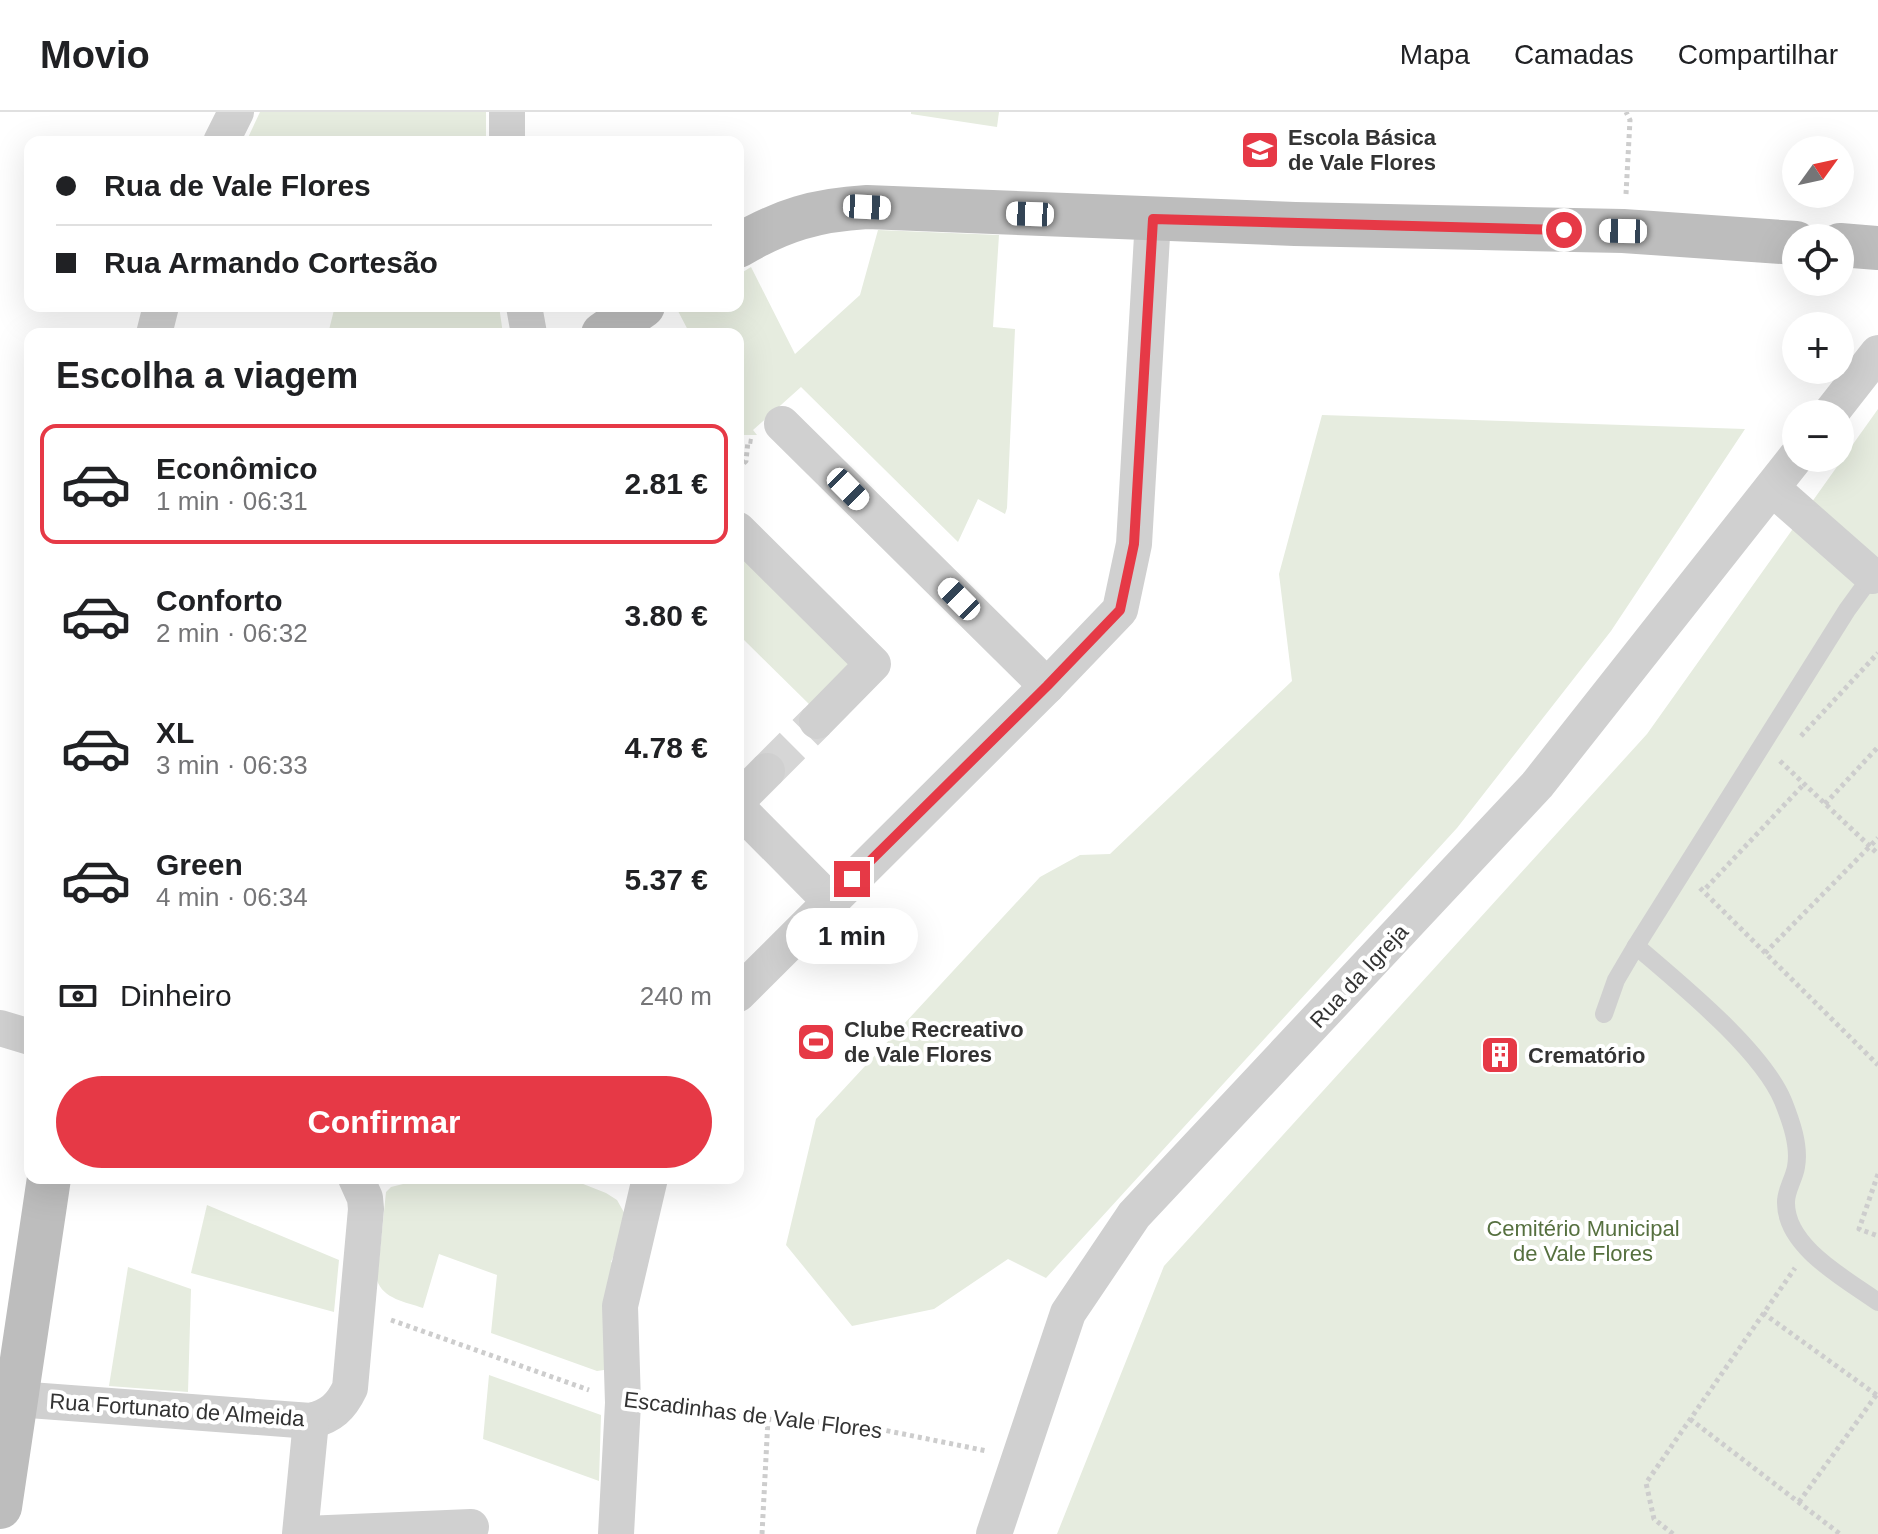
<!DOCTYPE html>
<html lang="pt">
<head>
<meta charset="utf-8">
<style>
  body { margin:0; font-family:Arial,sans-serif; background:#f2f2f2; color:#202124; height:100vh; display:flex; flex-direction:column; font-size:30px; white-space:nowrap }
  * { box-sizing:border-box; margin:0 }
  p { font-size:26px; color:#757577 }
  .icon { flex:none; width:44px; height:44px; fill:none; stroke:currentColor; stroke-width:2; stroke-linecap:round; stroke-linejoin:round }
  .map { position:relative; flex:1; overflow:hidden }
  .side { position:absolute; left:24px; top:216px; width:720px; height:856px; display:flex; flex-direction:column; background:#fff; border-radius:16px; box-shadow:0 8px 32px #0002 }
  .side>* { flex:none }
  .hud { position:absolute; left:24px; top:24px; width:720px; height:176px; border-radius:16px; box-shadow:0 8px 32px #0002; display:grid; align-content:center; height:176px; padding:0 32px; background:#fff }
  .needle { width:52px; rotate:57deg }
  .controls { position:absolute; left:1782px; top:24px; display:grid; gap:16px }
  .controls a { display:grid; place-items:center; width:72px; height:72px; border-radius:50%; background:#fff; box-shadow:0 8px 32px #0002; font-size:40px }
  .end { position:absolute; width:36px; height:36px; margin:-18px; border:10px solid #e63946; background:#fff; box-shadow:0 0 0 4px #fff }
  .from { border-radius:50% }
  .bubble { position:absolute; height:56px; border-radius:28px; background:#fff; box-shadow:0 8px 32px #0002; font-size:26px; font-weight:700; line-height:56px; text-align:center }
  .car { position:absolute; width:24px; height:48px; margin:-24px -12px; border-radius:10px; box-shadow:0 0 6px 2px #0007; background:linear-gradient(#fff 24%,#345 0 40%,#fff 0 76%,#345 0 86%,#fff 0) }
  .hud b { display:flex; align-items:center; gap:28px; height:76px; font-size:30px }
  .hud b+b { border-top:2px solid #e0e0e0 }
  .hud i { width:20px; height:20px; background:#202124 }
  ul { padding:0; list-style:none }
  li { display:flex; align-items:center; gap:24px; height:120px; margin:0 16px 12px; padding:0 16px; border:4px solid transparent; border-radius:16px }
  li div { flex:1 }
  li b { display:block; font-size:30px }
  li em { font-style:normal; font-weight:700 }
  li.selected { border-color:#e63946 }
  li>.icon { width:72px; height:72px; stroke-width:1.5 }
  h2 { padding:0 32px; font-size:36px; line-height:96px }
  .pay { display:flex; align-items:center; gap:20px; height:88px; padding:0 32px; font-size:30px }
  .pay p { margin-inline-start:auto }
  .button { display:flex; gap:16px; margin-top:auto; padding:16px 32px }
  .button a { flex:1; height:92px; border-radius:48px; background:#e63946; color:#fff; font-size:32px; font-weight:700; line-height:92px; text-align:center }
  header { display:flex; align-items:center; gap:48px; box-sizing:border-box; height:112px; padding:0 40px; background:#fff; border-bottom:2px solid #e0e0e0 }
  header strong { font-size:38px }
  nav { display:flex; gap:44px; margin-inline-start:auto; font-size:28px }
  .map>svg:first-child { display:block }
  .green { fill:#e6ecdf }
  .lines { fill:none; stroke-linecap:round; stroke-linejoin:round }
  .street-tunnel { stroke:#d6d6d6; stroke-width:36; stroke-dasharray:36 18; stroke-linecap:butt }
  .path { stroke:#cdcdcd; stroke-width:5; stroke-dasharray:4 4; stroke-linecap:butt }
  .lane { stroke:#d0d0d0; stroke-width:18 }
  .street { stroke:#d0d0d0; stroke-width:36 }
  .secondary { stroke:#bdbdbd; stroke-width:44 }
  .route { stroke:#e63946; stroke-width:10 }
  .labels { text-anchor:middle; dominant-baseline:central; stroke-width:8; stroke-linejoin:round; paint-order:stroke }
  .poi-label { font-size:22px; font-weight:bold; fill:#333; stroke:#fff; text-anchor:start }
  .street-label { font-size:22px; fill:#333; stroke:#fff }
  .park-label { font-size:22px; fill:#56703f; stroke:#fff }
</style>
</head>
<body>
<header>
<strong>Movio</strong>
<nav><a>Mapa</a><a>Camadas</a><a>Compartilhar</a></nav>
</header>
<div class="map">
<svg width="1878" height="1422" viewBox="0 0 1878 1422">
  <rect width="100%" height="100%" fill="#fff"/>
  <g class="green">
    <path d="M 260,0 L 486,0 L 486,30 L 246,30 Z"/>
    <path d="M 911,0 L 999,0 L 997,15 L 911,2 Z"/>
    <path d="M 878,118 L 999,123 L 993,215 L 1015,217 L 1007,396 L 1005,402 L 978,387 L 958,430 L 801,275 L 753,318 L 757,323 L 741,323 L 741,347 L 738,344 L 738,222 L 690,222 L 678,199 L 686,194 L 738,194 L 738,163 L 751,155 L 795,242 L 860,183 Z"/>
    <path d="M 335,194 L 499,194 L 503,222 L 328,222 Z"/>
    <path d="M 1878,297 L 1878,1422 L 1057,1422 L 1164,1154 L 1647,622 Z"/>
    <path d="M 1322,303 L 1745,317 L 1611,519 L 1457,716 L 1046,1166 L 1008,1147 L 934,1197 L 852,1214 L 786,1133 L 816,1007 L 1040,765 L 1080,743 L 1110,742 L 1292,569 L 1279,462 Z"/>
    <path d="M 738,434 L 857,550 L 813,596 L 738,522 Z"/>
    <path d="M 427,1066 L 568,1066 L 606,1081 L 617,1088 L 626,1104 L 623,1120 L 611,1150 L 620,1154 L 608,1253 L 604,1258 L 597,1259 L 491,1221 L 497,1163 L 439,1142 L 423,1196 C 406,1190 383,1187 377,1168 L 386,1080 L 391,1075 Z"/>
    <path d="M 207,1093 L 339,1148 L 334,1200 L 191,1161 Z"/>
    <path d="M 128,1155 L 191,1177 L 188,1280 L 109,1274 Z"/>
    <path d="M 489,1263 L 601,1303 L 599,1369 L 483,1327 Z"/>
  </g>
  <g class="lines">
    <path class="street-tunnel" d="M 767,659 L 817,609"/>
    <g class="path">
      <path d="M 1626,82 L 1630,8 L 1626,0"/>
      <path d="M 738,357 L 746,349 L 748,329 L 755,330"/>
      <path d="M 1801,624 L 1878,541"/>
      <path d="M 1780,649 L 1878,742"/>
      <path d="M 1825,692 L 1878,635"/>
      <path d="M 1700,776 L 1878,953"/>
      <path d="M 1706,776 L 1804,672"/>
      <path d="M 1765,841 L 1878,726"/>
      <path d="M 1878,1062 L 1859,1117 L 1878,1124"/>
      <path d="M 1763,1201 L 1878,1284"/>
      <path d="M 391,1208 L 589,1278"/>
      <path d="M 656,1294 L 768,1307 L 854,1312 L 987,1339"/>
      <path d="M 1690,1307 L 1840,1422"/>
      <path d="M 1799,1390 L 1877,1282"/>
      <path d="M 762,1422 L 768,1307"/>
      <path d="M 1673,1422 L 1654,1407 L 1646,1371 L 1795,1156"/>
    </g>
    <g class="lane">
      <path d="M 1636,834 C 1680,872 1761,937 1783,989 C 1791,1009 1800,1034 1796,1055 C 1794,1067 1786,1078 1786,1090 C 1785,1135 1846,1167 1878,1190"/>
      <path d="M 1604,902 L 1616,868 L 1636,834 L 1847,498 L 1876,458"/>
    </g>
    <g class="street">
      <path d="M 507,0 L 507,30"/>
      <path d="M 221,30 L 236,0"/>
      <path d="M 524,194 L 529,222"/>
      <path d="M 154,222 L 161,194"/>
      <path d="M 1830,302 L 1878,241"/>
      <path d="M 782,312 L 1047,574"/>
      <path d="M 1772,376 L 1872,464"/>
      <path d="M 738,418 L 873,552 L 817,609"/>
      <path d="M 738,688 L 767,659"/>
      <path d="M 738,696 L 830,789"/>
      <path d="M 738,882 L 1047,574 L 1120,498 L 1134,432 L 1153,107"/>
      <path d="M 0,916 L 30,925"/>
      <path d="M 16,1287 L 311,1309 C 331,1304 341,1295 350,1276 L 366,1097 L 365,1086 L 356,1066"/>
      <path d="M 300,1422 L 311,1309"/>
      <path d="M 305,1422 L 471,1415"/>
      <path d="M 616,1422 L 623,1291 L 620,1194 L 650,1066"/>
      <path d="M 994,1422 L 1068,1201 L 1134,1103 L 1537,673 L 1796,345"/>
    </g>
    <g class="secondary">
      <path d="M 1840,133 L 1878,136"/>
      <path d="M 738,134 C 782,108 816,98 867,95 L 1295,112 L 1623,119 L 1796,131"/>
      <path d="M 603,222 L 643,194"/>
      <path d="M 0,1395 L 49,1066"/>
    </g>
  </g>
  <g class="lines">
    <path class="route" d="M 852,767 L 1047,574 L 1120,498 L 1134,432 L 1153,107 L 1564,118"/>
  </g>
  <defs>
    <symbol id="school-square" viewBox="-11 -11 22 22"><rect x="-9" y="-9" width="18" height="18" rx="4" fill="#e63946" stroke="#fff"/><path d="M0-5L7-2L0 1L-7-2ZM-4 1L0 2.5L4 1V4Q0 6-4 4Z" fill="#fff"/></symbol>
    <symbol id="stadium-square" viewBox="-11 -11 22 22"><rect x="-9" y="-9" width="18" height="18" rx="4" fill="#e63946" stroke="#fff"/><path d="M0-5a6.5 5 0 1 0 0 10a6.5 5 0 1 0 0-10ZM-3.5-1.8h7v3.6h-7Z" fill="#fff"/></symbol>
    <symbol id="building-square" viewBox="-11 -11 22 22"><rect x="-9" y="-9" width="18" height="18" rx="4" fill="#e63946" stroke="#fff"/><path d="M-4-6H4V6H1V3H-1V6H-4ZM-2.5-4.3h1.7v1.8h-1.7ZM.8-4.3h1.7v1.8H.8ZM-2.5-1h1.7V.8h-1.7ZM.8-1h1.7V.8H.8Z" fill="#fff"/></symbol>
  </defs>
  <g fill-rule="evenodd">
    <use href="#school-square" x="1238" y="16" width="44" height="44"/>
    <use href="#stadium-square" x="794" y="908" width="44" height="44"/>
    <use href="#building-square" x="1478" y="921" width="44" height="44"/>
  </g>
  <g class="labels">
    <g class="poi-label">
      <text x="1288" y="25">Escola Básica<tspan x="1288" dy="25">de Vale Flores</tspan></text>
      <text x="844" y="917">Clube Recreativo<tspan x="844" dy="25">de Vale Flores</tspan></text>
      <text x="1528" y="943">Crematório</text>
    </g>
    <g class="street-label">
      <text transform="translate(1359 864) rotate(-47)">Rua da Igreja</text>
      <text transform="translate(177 1298) rotate(4)">Rua Fortunato de Almeida</text>
      <text transform="translate(753 1303) rotate(7)">Escadinhas de Vale Flores</text>
    </g>
    <g class="park-label">
      <text x="1583" y="1116">Cemitério Municipal<tspan x="1583" dy="25">de Vale Flores</tspan></text>
    </g>
  </g>
</svg>
<div class="controls">
<a><svg class="needle" viewBox="-14 -14 28 28"><path d="M0-13l5 13h-10z" fill="#e53935"/><path d="M0 13l5-13h-10z" fill="#757577"/></svg></a>
<a><svg class="icon" aria-label="locate" viewBox="0 0 24 24"><circle cx="12" cy="12" r="6"/><path d="M12 2v4M12 18v4M2 12h4M18 12h4"/></svg></a>
<a>+</a>
<a>−</a>
</div>
<i class="end from" style="left:1564px;top:118px"></i>
<i class="end" style="left:852px;top:767px"></i>
<div class="bubble" style="left:786px;top:796px;width:132px">1 min</div>
<i class="car" style="left:867px;top:95px;rotate:93deg"></i>
<i class="car" style="left:1030px;top:102px;rotate:272deg"></i>
<i class="car" style="left:1623px;top:119px;rotate:271deg"></i>
<i class="car" style="left:848px;top:377px;rotate:135deg"></i>
<i class="car" style="left:959px;top:487px;rotate:315deg"></i>
<div class="hud">
<b><i class="from"></i>Rua de Vale Flores</b>
<b><i></i>Rua Armando Cortesão</b>
</div>
<section class="side">
<h2>Escolha a viagem</h2>
<ul>
<li class="selected"><svg class="icon" aria-label="car" viewBox="0 0 24 24"><path d="M5 17H2v-5l4-1 3-4h7l3 4 3 1v5h-3M9 17h6M6 11h13"/><circle cx="7" cy="17" r="2"/><circle cx="17" cy="17" r="2"/></svg><div><b>Econômico</b><p>1 min · 06:31</p></div><em>2.81 €</em></li>
<li><svg class="icon" aria-label="car" viewBox="0 0 24 24"><path d="M5 17H2v-5l4-1 3-4h7l3 4 3 1v5h-3M9 17h6M6 11h13"/><circle cx="7" cy="17" r="2"/><circle cx="17" cy="17" r="2"/></svg><div><b>Conforto</b><p>2 min · 06:32</p></div><em>3.80 €</em></li>
<li><svg class="icon" aria-label="car" viewBox="0 0 24 24"><path d="M5 17H2v-5l4-1 3-4h7l3 4 3 1v5h-3M9 17h6M6 11h13"/><circle cx="7" cy="17" r="2"/><circle cx="17" cy="17" r="2"/></svg><div><b>XL</b><p>3 min · 06:33</p></div><em>4.78 €</em></li>
<li><svg class="icon" aria-label="car" viewBox="0 0 24 24"><path d="M5 17H2v-5l4-1 3-4h7l3 4 3 1v5h-3M9 17h6M6 11h13"/><circle cx="7" cy="17" r="2"/><circle cx="17" cy="17" r="2"/></svg><div><b>Green</b><p>4 min · 06:34</p></div><em>5.37 €</em></li>
</ul>
<div class="pay"><svg class="icon" aria-label="cash" viewBox="0 0 24 24"><path d="M3 7h18v10H3z"/><circle cx="12" cy="12" r="2"/></svg>Dinheiro<p>240 m</p></div>
<div class="button"><a>Confirmar</a></div>
</section>
</div>
</body>
</html>
